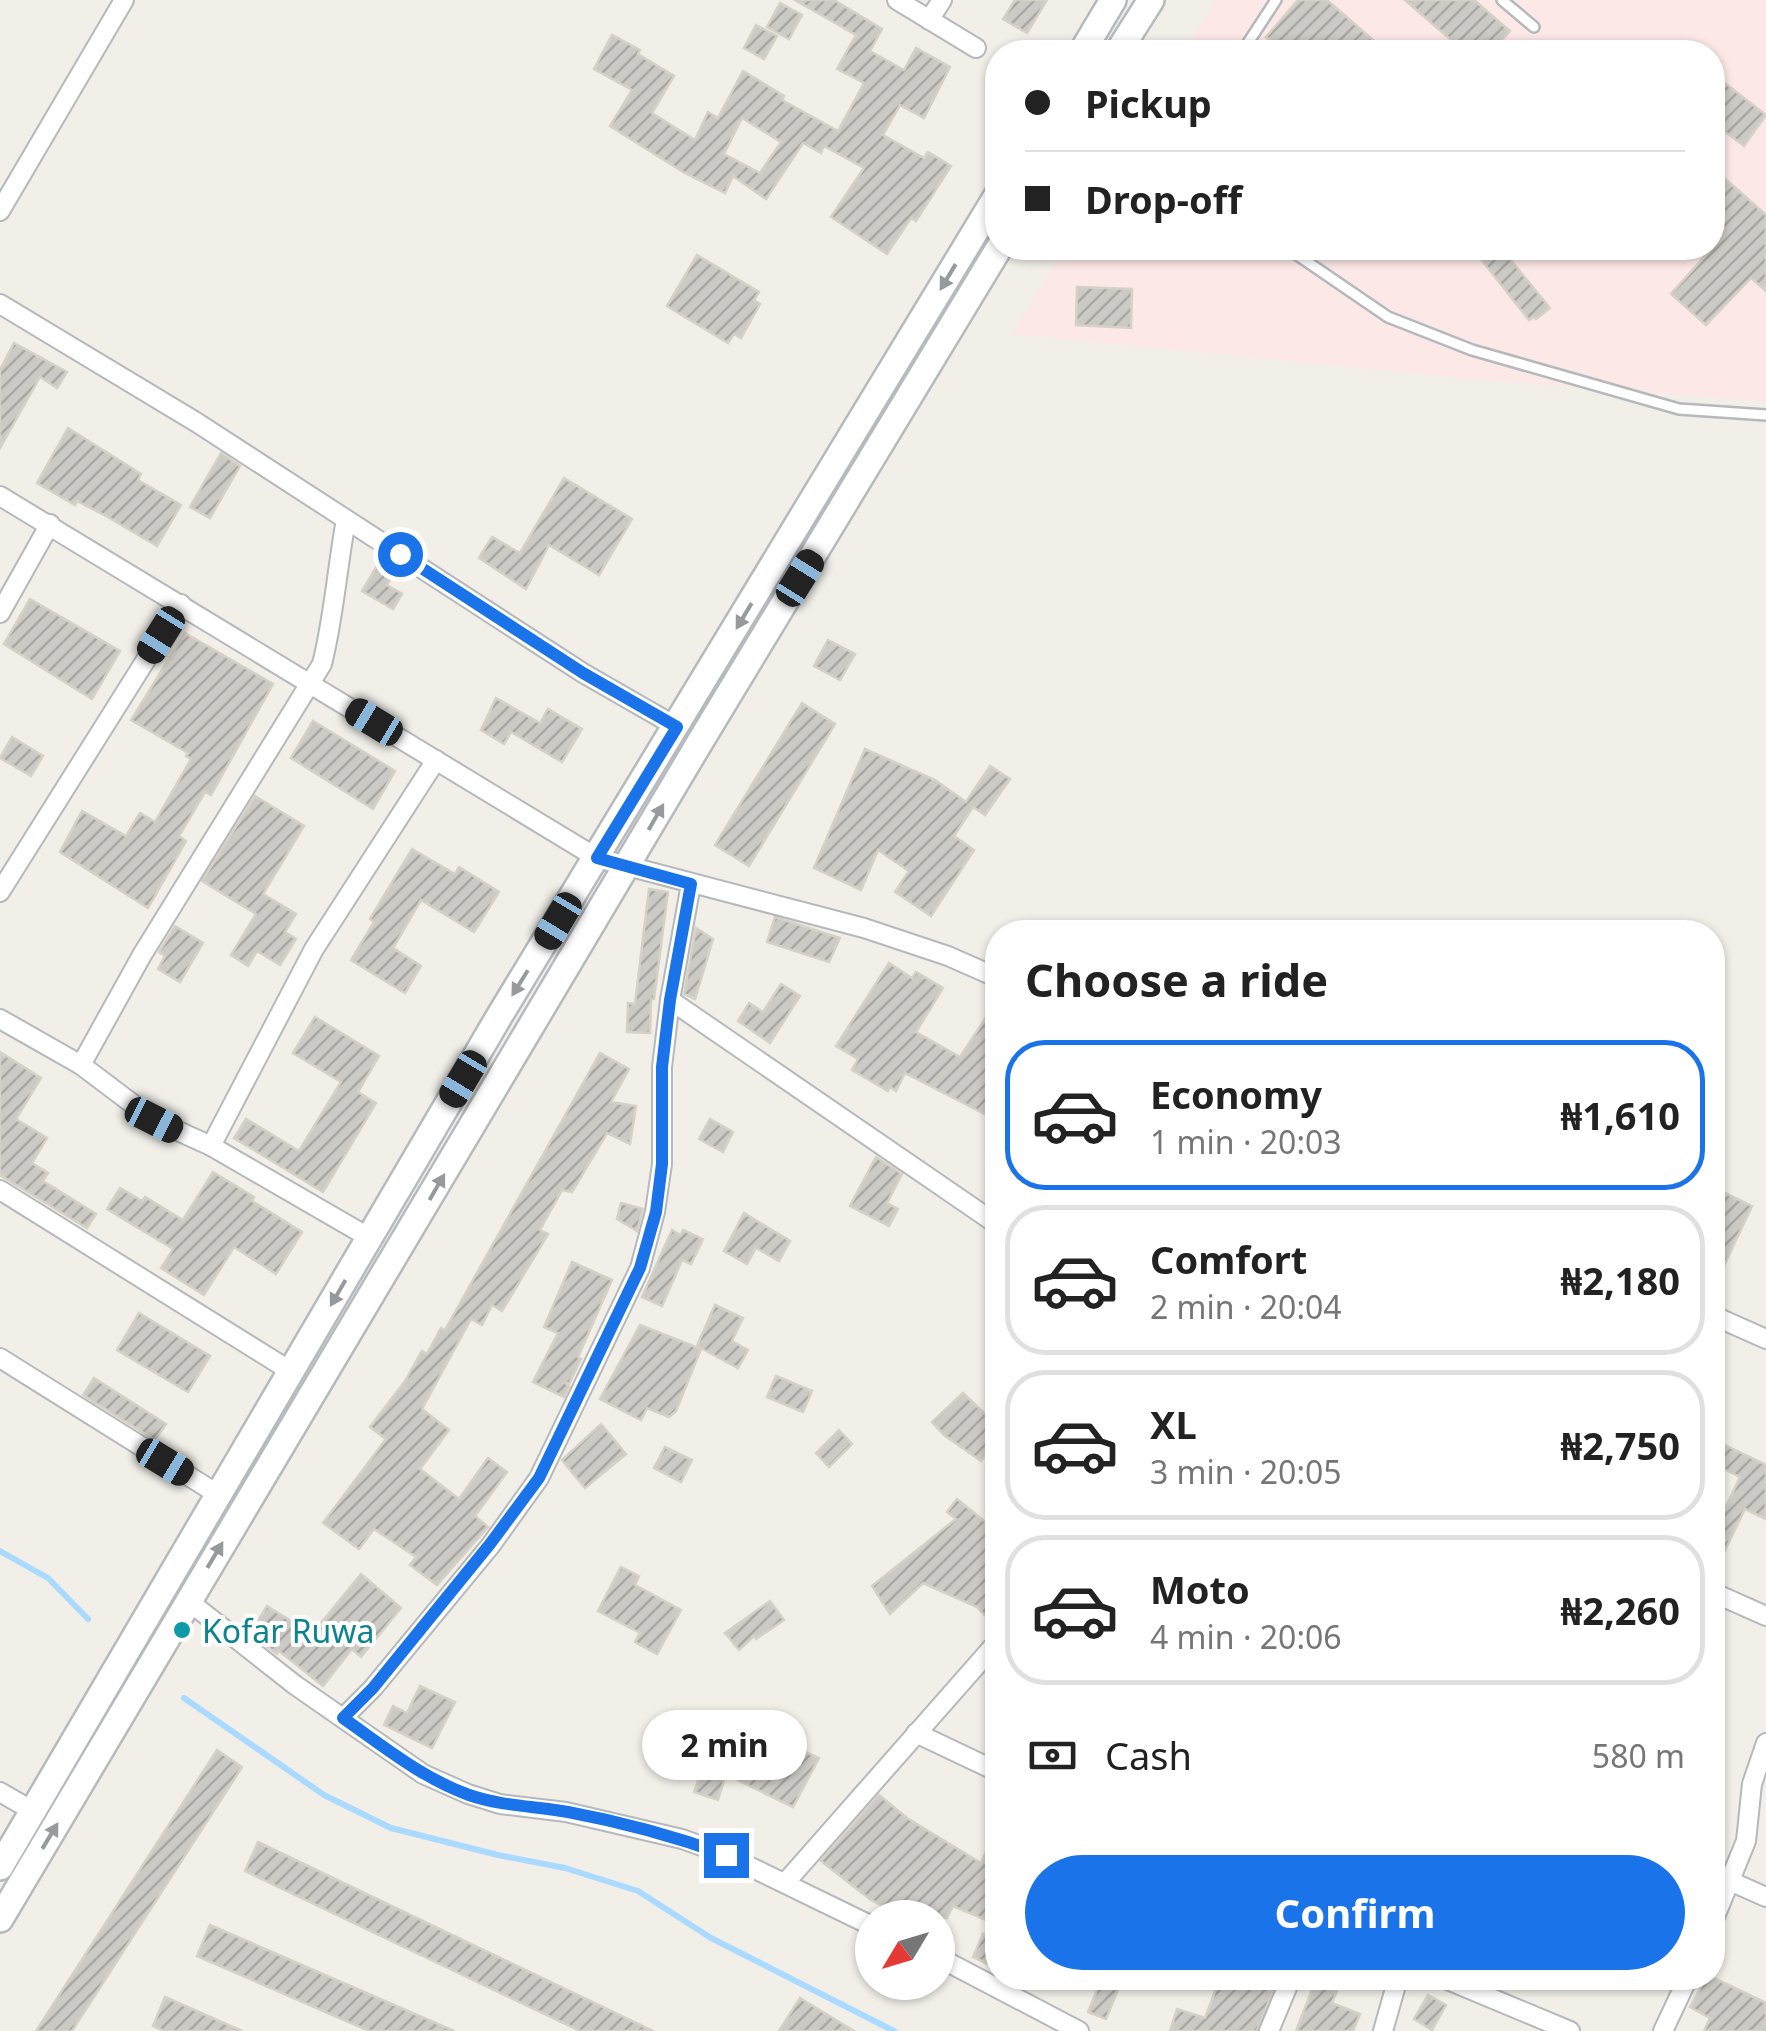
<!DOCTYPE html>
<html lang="en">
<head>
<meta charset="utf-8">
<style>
  body { margin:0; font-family:"Noto Sans",sans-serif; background:#f2f2f2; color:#222; height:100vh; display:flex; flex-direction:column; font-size:38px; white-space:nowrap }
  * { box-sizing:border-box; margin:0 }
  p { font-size:32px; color:#767676 }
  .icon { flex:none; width:55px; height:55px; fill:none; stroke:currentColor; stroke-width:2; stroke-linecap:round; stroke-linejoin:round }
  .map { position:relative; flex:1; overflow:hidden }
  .panel { position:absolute; left:985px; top:920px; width:740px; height:1070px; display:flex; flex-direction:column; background:#fff; border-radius:40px; box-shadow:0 2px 8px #0004 }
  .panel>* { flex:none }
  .guide { position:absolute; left:985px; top:40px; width:740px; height:220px; border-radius:40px; box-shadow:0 2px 8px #0004; display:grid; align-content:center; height:220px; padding:0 40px; background:#fff }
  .needle { width:65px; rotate:232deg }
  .controls { position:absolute; left:855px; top:1900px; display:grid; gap:20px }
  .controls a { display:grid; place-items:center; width:100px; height:100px; border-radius:50%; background:#fff; box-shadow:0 2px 8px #0004; font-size:50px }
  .end { position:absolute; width:45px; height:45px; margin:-22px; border:12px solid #1a73e8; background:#fff; box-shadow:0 0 0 5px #fff }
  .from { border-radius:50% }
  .bubble { position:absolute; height:70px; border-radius:35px; background:#fff; box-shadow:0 2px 8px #0004; font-size:32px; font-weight:700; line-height:70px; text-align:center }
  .car { position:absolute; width:30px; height:60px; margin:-30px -15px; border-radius:12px; box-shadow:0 0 8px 2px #0007; background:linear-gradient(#222 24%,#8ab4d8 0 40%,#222 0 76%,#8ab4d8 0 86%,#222 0) }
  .guide b { display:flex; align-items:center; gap:35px; height:95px; font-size:38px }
  .guide b+b { border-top:2px solid #e0e0e0 }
  .guide i { width:25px; height:25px; background:#222 }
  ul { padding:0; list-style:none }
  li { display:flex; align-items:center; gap:30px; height:150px; margin:0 20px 15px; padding:0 20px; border:5px solid #e0e0e0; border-radius:40px }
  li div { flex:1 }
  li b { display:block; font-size:38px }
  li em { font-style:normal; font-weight:700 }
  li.active { border-color:#1a73e8 }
  li>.icon { width:90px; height:90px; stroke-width:1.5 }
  h2 { padding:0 40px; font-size:45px; line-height:120px }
  .pay { display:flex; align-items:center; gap:25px; height:110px; padding:0 40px; font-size:38px }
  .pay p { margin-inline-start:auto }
  .action { display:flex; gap:20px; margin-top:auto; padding:20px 40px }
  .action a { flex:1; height:115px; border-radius:60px; background:#1a73e8; color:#fff; font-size:40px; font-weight:700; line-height:115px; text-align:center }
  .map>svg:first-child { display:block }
  .medical { fill:#fce8e6 }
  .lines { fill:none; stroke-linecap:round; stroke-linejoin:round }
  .stream { stroke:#aadaff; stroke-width:6 }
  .building { fill:url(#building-hatch); stroke:#d6d1c6; stroke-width:2.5; fill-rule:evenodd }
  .service-casing { stroke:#b5b8bc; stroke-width:14 }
  .minor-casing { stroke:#b5b8bc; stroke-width:22 }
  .secondary-casing { stroke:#b6babf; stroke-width:30 }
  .service { stroke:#fff; stroke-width:9 }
  .minor { stroke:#fff; stroke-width:18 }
  .secondary { stroke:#fff; stroke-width:25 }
  .oneway { fill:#979a9d }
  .route { stroke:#1a73e8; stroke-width:12 }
  .culture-dot { fill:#0f9aa8; stroke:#fff; stroke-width:4 }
  .labels { text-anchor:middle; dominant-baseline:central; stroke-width:8; stroke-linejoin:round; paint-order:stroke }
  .culture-label { font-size:32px; fill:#0d838f; stroke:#fff; text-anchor:start }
</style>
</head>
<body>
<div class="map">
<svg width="1766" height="2031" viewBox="0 0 1766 2031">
  <defs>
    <pattern id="building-hatch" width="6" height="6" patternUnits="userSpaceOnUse" patternTransform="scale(2.5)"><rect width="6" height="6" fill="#cccac5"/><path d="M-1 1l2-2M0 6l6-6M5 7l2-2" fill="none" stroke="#a9a8a4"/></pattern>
  </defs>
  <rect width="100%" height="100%" fill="#f1efe8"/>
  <path class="medical" d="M 1216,0 L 1766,0 L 1766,402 L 1480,380 L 1012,334 L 1065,248 L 1712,248 L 1712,52 L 1184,52 Z"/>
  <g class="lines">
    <g class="stream">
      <path d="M 0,1551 L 48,1578 L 88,1619"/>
      <path d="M 184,1698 L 324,1795 L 391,1828 L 498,1855 L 565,1868 L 638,1891 L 711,1938 L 894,2031"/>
    </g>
  </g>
  <g class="building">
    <path d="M 795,0 L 834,0 L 882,29 L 870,51 L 904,70 L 916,48 L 950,67 L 924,118 L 900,105 L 883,135 L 924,158 L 928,152 L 951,166 L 916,221 L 911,218 L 887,254 L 831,217 L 864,168 L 824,146 L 821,153 L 803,143 L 766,199 L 733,176 L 725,193 L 683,172 L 610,126 L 632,90 L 594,69 L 612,35 L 640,50 L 638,54 L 674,76 L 652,113 L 695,140 L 708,112 L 718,118 L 743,71 L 784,96 L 782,100 L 838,131 L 864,83 L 837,69 L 856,35 ZM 742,118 L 781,142 L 760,173 L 724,154 Z"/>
    <path d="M 1015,0 L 1047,0 L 1027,33 L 1003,19 Z"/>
    <path d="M 1298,0 L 1327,0 L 1387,52 L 1284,52 L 1266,37 Z"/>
    <path d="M 1405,0 L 1474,0 L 1510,31 L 1491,52 L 1465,52 Z"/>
    <path d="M 780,3 L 802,15 L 789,39 L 767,27 Z"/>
    <path d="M 756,25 L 777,36 L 764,59 L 744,48 Z"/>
    <path d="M 1712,73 L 1766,115 L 1744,146 L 1712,122 Z"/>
    <path d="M 1712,167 L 1766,215 L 1766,291 L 1751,278 L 1706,325 L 1671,294 L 1712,248 Z"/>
    <path d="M 1472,248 L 1501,248 L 1550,308 L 1536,319 L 1534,317 L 1529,320 Z"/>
    <path d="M 697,255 L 759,292 L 754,300 L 760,304 L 741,338 L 734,334 L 728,343 L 667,306 Z"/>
    <path d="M 1077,287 L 1132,289 L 1131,328 L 1076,325 Z"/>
    <path d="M 14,343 L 67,372 L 57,388 L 40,377 L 0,448 L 0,370 Z"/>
    <path d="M 68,428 L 141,474 L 138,480 L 181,505 L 157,546 L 106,516 L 77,501 L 75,505 L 37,483 Z"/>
    <path d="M 221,453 L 240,466 L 210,518 L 190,507 Z"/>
    <path d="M 564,478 L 632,519 L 599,575 L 549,545 L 526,589 L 479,558 L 492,537 L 520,553 Z"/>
    <path d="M 378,564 L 394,573 L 387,585 L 402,594 L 393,609 L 362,591 Z"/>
    <path d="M 30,599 L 120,651 L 92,699 L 4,644 Z"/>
    <path d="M 185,633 L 273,684 L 211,795 L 205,792 L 179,836 L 186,841 L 148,908 L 60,852 L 82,811 L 126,836 L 140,813 L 155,822 L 191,759 L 186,756 L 188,753 L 131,720 Z"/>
    <path d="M 828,640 L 855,654 L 840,680 L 814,666 Z"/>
    <path d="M 496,698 L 540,723 L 548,709 L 582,729 L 562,762 L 511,732 L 504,744 L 481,730 Z"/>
    <path d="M 802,703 L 835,724 L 749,866 L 715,845 Z"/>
    <path d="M 313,721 L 395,771 L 373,809 L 291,758 Z"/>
    <path d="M 12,737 L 43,756 L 31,776 L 0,758 Z"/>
    <path d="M 865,749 L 935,780 L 966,802 L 990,766 L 1010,779 L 985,815 L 973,807 L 954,836 L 974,850 L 931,916 L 895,892 L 909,871 L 878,850 L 861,890 L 814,868 Z"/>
    <path d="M 255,796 L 304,826 L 263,894 L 296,914 L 285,932 L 296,939 L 280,965 L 257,951 L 248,966 L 231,955 L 256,914 L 202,881 Z"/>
    <path d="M 412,849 L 455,874 L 459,867 L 499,892 L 474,932 L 421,900 L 393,948 L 421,966 L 405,993 L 351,960 L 374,922 L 370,919 Z"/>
    <path d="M 649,889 L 668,892 L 654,999 L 651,999 L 650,1033 L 627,1032 L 628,1003 L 635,1004 Z"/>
    <path d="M 775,917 L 840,938 L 829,962 L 767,942 Z"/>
    <path d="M 175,926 L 203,943 L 180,982 L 158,969 L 165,956 L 159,952 Z"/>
    <path d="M 696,928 L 713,939 L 695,999 L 684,994 Z"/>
    <path d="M 889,963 L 912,978 L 916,972 L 943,988 L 916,1032 L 960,1057 L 998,999 L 998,1121 L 905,1073 L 896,1091 L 890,1087 L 888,1091 L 852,1070 L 858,1059 L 836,1046 Z"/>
    <path d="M 781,984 L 800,996 L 770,1043 L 738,1021 L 749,1003 L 763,1012 Z"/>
    <path d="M 315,1017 L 379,1056 L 358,1092 L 376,1103 L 323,1192 L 234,1138 L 246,1119 L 299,1151 L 341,1082 L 293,1053 Z"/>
    <path d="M 0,1052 L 41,1078 L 16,1119 L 47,1138 L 32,1163 L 48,1173 L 43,1181 L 96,1214 L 87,1228 L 0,1175 Z"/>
    <path d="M 600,1053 L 629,1069 L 611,1102 L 636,1106 L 630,1144 L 607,1133 L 572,1192 L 562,1190 L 540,1230 L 548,1234 L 502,1311 L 492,1305 L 482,1325 L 471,1319 L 422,1409 L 449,1430 L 420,1469 L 459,1499 L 488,1458 L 507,1472 L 475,1516 L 488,1527 L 437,1585 L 410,1565 L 416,1557 L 374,1529 L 359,1549 L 323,1523 L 386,1439 L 370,1427 L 405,1381 L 422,1351 L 427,1354 L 441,1328 L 445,1330 Z"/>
    <path d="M 710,1119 L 733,1132 L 723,1152 L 699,1139 Z"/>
    <path d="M 876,1157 L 902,1174 L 887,1203 L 898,1209 L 889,1226 L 850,1206 Z"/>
    <path d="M 213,1172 L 254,1197 L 252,1201 L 302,1232 L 276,1274 L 234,1247 L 204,1295 L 161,1268 L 173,1249 L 107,1209 L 120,1188 L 142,1201 L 145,1197 L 183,1220 Z"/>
    <path d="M 1725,1193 L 1752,1206 L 1712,1291 L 1712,1219 Z"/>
    <path d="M 621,1203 L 643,1209 L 637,1231 L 617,1219 Z"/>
    <path d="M 744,1213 L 790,1241 L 779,1261 L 756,1248 L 747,1264 L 724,1251 Z"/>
    <path d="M 672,1230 L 681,1235 L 683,1230 L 703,1239 L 691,1264 L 682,1260 L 662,1306 L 642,1297 Z"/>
    <path d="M 572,1262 L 612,1280 L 578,1357 L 581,1359 L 569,1384 L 565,1382 L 569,1387 L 564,1397 L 533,1382 L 558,1333 L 544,1327 Z"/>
    <path d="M 715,1305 L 743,1318 L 732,1341 L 748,1350 L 738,1368 L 697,1346 Z"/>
    <path d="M 139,1313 L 210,1356 L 188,1392 L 117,1350 Z"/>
    <path d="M 640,1325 L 701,1349 L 676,1411 L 669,1417 L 647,1408 L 641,1420 L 600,1399 Z"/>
    <path d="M 776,1376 L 812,1391 L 803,1412 L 767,1397 Z"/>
    <path d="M 94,1378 L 166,1424 L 155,1440 L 83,1395 Z"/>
    <path d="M 963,1393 L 998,1426 L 998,1437 L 981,1461 L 944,1435 L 932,1422 Z"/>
    <path d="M 601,1424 L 626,1454 L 585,1488 L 562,1460 Z"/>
    <path d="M 839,1430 L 852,1444 L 829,1467 L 816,1453 Z"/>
    <path d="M 1723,1444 L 1766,1465 L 1766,1519 L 1745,1509 L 1712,1577 L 1712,1536 L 1740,1477 L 1714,1464 Z"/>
    <path d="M 665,1447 L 692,1460 L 681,1482 L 654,1468 Z"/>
    <path d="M 957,1499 L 998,1532 L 998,1629 L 977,1607 L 923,1583 L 890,1614 L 872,1586 L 956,1519 L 947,1512 Z"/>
    <path d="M 621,1567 L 639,1576 L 635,1585 L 681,1610 L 657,1654 L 635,1642 L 640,1633 L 598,1611 Z"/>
    <path d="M 361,1574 L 401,1608 L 361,1657 L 352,1649 L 323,1686 L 279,1651 L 277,1654 L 250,1634 L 267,1606 L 312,1634 Z"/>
    <path d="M 770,1601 L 784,1620 L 756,1639 L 754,1636 L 739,1650 L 725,1633 Z"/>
    <path d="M 420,1686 L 455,1702 L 432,1748 L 384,1725 L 393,1706 L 407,1713 Z"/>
    <path d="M 756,1729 L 819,1758 L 793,1807 L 733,1778 Z"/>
    <path d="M 217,1750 L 242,1767 L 72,2031 L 36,2031 Z"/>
    <path d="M 702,1770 L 725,1777 L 718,1800 L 694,1792 Z"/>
    <path d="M 879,1795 L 907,1818 L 981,1863 L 998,1825 L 998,1905 L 991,1922 L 953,1906 L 947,1918 L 904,1918 L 871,1900 L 821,1861 Z"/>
    <path d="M 258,1842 L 653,2031 L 580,2031 L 245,1871 Z"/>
    <path d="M 210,1925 L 454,2031 L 369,2031 L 197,1956 Z"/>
    <path d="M 983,1934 L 998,1941 L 998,1969 L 973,1957 Z"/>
    <path d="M 1712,1977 L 1766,2003 L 1766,2031 L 1704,2031 L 1710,2018 L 1690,2007 L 1706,1978 Z"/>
    <path d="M 1102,1978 L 1123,1978 L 1106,2019 L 1088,2012 Z"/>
    <path d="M 1220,1978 L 1278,1978 L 1257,2031 L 1170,2031 L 1177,2009 L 1205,2018 Z"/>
    <path d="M 1315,1982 L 1337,1991 L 1332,2003 L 1360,2014 L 1353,2031 L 1296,2031 Z"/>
    <path d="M 1428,1995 L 1446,2005 L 1432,2030 L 1414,2019 Z"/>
    <path d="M 165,1997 L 242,2031 L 164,2031 L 153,2026 Z"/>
    <path d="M 800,1998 L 854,2031 L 779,2031 Z"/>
  </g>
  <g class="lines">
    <defs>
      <g id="service">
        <path d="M 1502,0 L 1534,27"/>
        <path d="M 1242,52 L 1276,0"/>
        <path d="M 1287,248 L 1388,317 L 1472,350 L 1679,409 L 1766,415"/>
      </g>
      <g id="minor">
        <path d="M 897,0 L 976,48"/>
        <path d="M 929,20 L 942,0"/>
        <path d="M 0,211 L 124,0"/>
        <path d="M 0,304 L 196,422 L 583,673 L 677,727"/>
        <path d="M 0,496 L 597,858 L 864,928 L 948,956 L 998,978"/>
        <path d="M 0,613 L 50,524"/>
        <path d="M 0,892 L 181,604"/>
        <path d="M 670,1000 L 998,1225"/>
        <path d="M 0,1019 L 81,1065 L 154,1120 L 211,1146 L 370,1238"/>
        <path d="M 81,1065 L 142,955 L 322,664 C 334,617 337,568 346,520"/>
        <path d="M 211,1146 L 314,949 L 436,760"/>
        <path d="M 0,1190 L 292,1372"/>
        <path d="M 1712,1315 L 1766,1339"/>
        <path d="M 0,1358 L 219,1495"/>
        <path d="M 1712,1592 L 1766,1616"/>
        <path d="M 187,1600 L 295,1685 L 423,1774 L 468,1794 L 500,1804 L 566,1812 L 682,1839 L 726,1855 L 872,1926"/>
        <path d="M 343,1718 L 373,1688 L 491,1545 L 539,1478 L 640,1268 L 655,1212 L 662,1164 L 662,1067 L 670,1000 L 691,884"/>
        <path d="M 916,1733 L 998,1772"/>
        <path d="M 0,1792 L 33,1811"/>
        <path d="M 1732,1882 L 1766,1897"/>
        <path d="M 785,1883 L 998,1641"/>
        <path d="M 1712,1924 L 1746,1841 L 1752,1784 L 1766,1743"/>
        <path d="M 938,1957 L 1079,2031"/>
        <path d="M 1443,1978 L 1570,2031"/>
        <path d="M 1269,2031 L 1291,1978"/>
        <path d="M 1383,2031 L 1398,1978"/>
        <path d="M 1663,2031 L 1688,1978"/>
      </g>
      <g id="secondary">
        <path d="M 1082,52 L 1113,0"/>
        <path d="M 1118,52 L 1151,0"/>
        <path d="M 0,1867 L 500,1015 L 998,194"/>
        <path d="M 0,1919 L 700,742 L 999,248"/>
      </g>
    </defs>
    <use href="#service" class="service-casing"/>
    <use href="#minor" class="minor-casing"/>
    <use href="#secondary" class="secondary-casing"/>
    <use href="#service" class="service"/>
    <use href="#minor" class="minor"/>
    <use href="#secondary" class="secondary"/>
  </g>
  <defs><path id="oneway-solid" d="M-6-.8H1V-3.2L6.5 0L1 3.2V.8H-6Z" transform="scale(2.5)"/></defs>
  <g class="oneway">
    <use href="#oneway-solid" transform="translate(948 277) rotate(121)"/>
    <use href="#oneway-solid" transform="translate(744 616) rotate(121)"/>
    <use href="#oneway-solid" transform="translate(656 817) rotate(-60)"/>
    <use href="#oneway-solid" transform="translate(520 983) rotate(122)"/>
    <use href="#oneway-solid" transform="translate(437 1187) rotate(-60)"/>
    <use href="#oneway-solid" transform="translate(338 1293) rotate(120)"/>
    <use href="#oneway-solid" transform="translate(215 1555) rotate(-59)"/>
    <use href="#oneway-solid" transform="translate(50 1836) rotate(-59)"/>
  </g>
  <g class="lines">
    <path class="route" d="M 400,554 L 583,673 L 677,727 L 597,858 L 691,884 L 670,1000 L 662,1067 L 662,1164 L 656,1212 L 640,1268 L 539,1478 L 490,1544 L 373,1688 L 343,1718 C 383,1746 422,1778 469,1795 C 501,1806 534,1806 568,1812 C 622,1822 674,1836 726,1855"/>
  </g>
  <circle class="culture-dot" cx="182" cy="1630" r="10"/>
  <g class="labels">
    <g class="culture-label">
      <text x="202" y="1630">Kofar Ruwa</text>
    </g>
  </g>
</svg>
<div class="controls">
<a><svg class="needle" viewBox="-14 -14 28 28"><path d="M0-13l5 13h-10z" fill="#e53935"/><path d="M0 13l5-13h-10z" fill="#767676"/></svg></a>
</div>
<i class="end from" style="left:400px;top:554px"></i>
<i class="end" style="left:726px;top:1855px"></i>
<div class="bubble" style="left:642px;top:1710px;width:165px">2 min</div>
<i class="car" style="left:800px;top:578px;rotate:32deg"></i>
<i class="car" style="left:161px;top:635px;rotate:212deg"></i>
<i class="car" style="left:374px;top:722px;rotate:301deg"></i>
<i class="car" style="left:558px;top:921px;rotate:211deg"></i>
<i class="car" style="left:463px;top:1079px;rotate:211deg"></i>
<i class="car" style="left:154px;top:1120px;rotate:117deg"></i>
<i class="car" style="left:165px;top:1462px;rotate:121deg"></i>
<div class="guide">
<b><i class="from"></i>Pickup</b>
<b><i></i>Drop-off</b>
</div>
<section class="panel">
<h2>Choose a ride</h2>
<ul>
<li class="active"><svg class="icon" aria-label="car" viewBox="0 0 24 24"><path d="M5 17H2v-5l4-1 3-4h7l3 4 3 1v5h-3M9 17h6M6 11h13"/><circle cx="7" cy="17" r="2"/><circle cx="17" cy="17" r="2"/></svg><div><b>Economy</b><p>1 min · 20:03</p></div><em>₦1,610</em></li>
<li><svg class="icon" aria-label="car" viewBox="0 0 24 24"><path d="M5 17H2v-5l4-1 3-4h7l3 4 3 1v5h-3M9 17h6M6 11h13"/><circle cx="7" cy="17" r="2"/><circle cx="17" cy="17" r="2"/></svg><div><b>Comfort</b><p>2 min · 20:04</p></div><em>₦2,180</em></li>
<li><svg class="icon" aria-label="car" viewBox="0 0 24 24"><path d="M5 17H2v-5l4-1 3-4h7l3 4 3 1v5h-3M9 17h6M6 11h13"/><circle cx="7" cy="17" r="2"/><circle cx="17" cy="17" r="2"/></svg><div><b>XL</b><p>3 min · 20:05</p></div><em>₦2,750</em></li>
<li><svg class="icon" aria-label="car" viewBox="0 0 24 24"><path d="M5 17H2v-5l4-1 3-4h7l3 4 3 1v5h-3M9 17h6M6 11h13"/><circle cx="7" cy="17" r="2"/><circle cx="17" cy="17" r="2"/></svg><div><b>Moto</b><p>4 min · 20:06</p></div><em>₦2,260</em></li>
</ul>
<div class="pay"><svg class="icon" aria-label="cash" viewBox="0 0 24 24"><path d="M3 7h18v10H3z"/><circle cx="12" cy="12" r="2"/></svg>Cash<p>580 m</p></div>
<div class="action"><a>Confirm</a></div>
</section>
</div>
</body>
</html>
